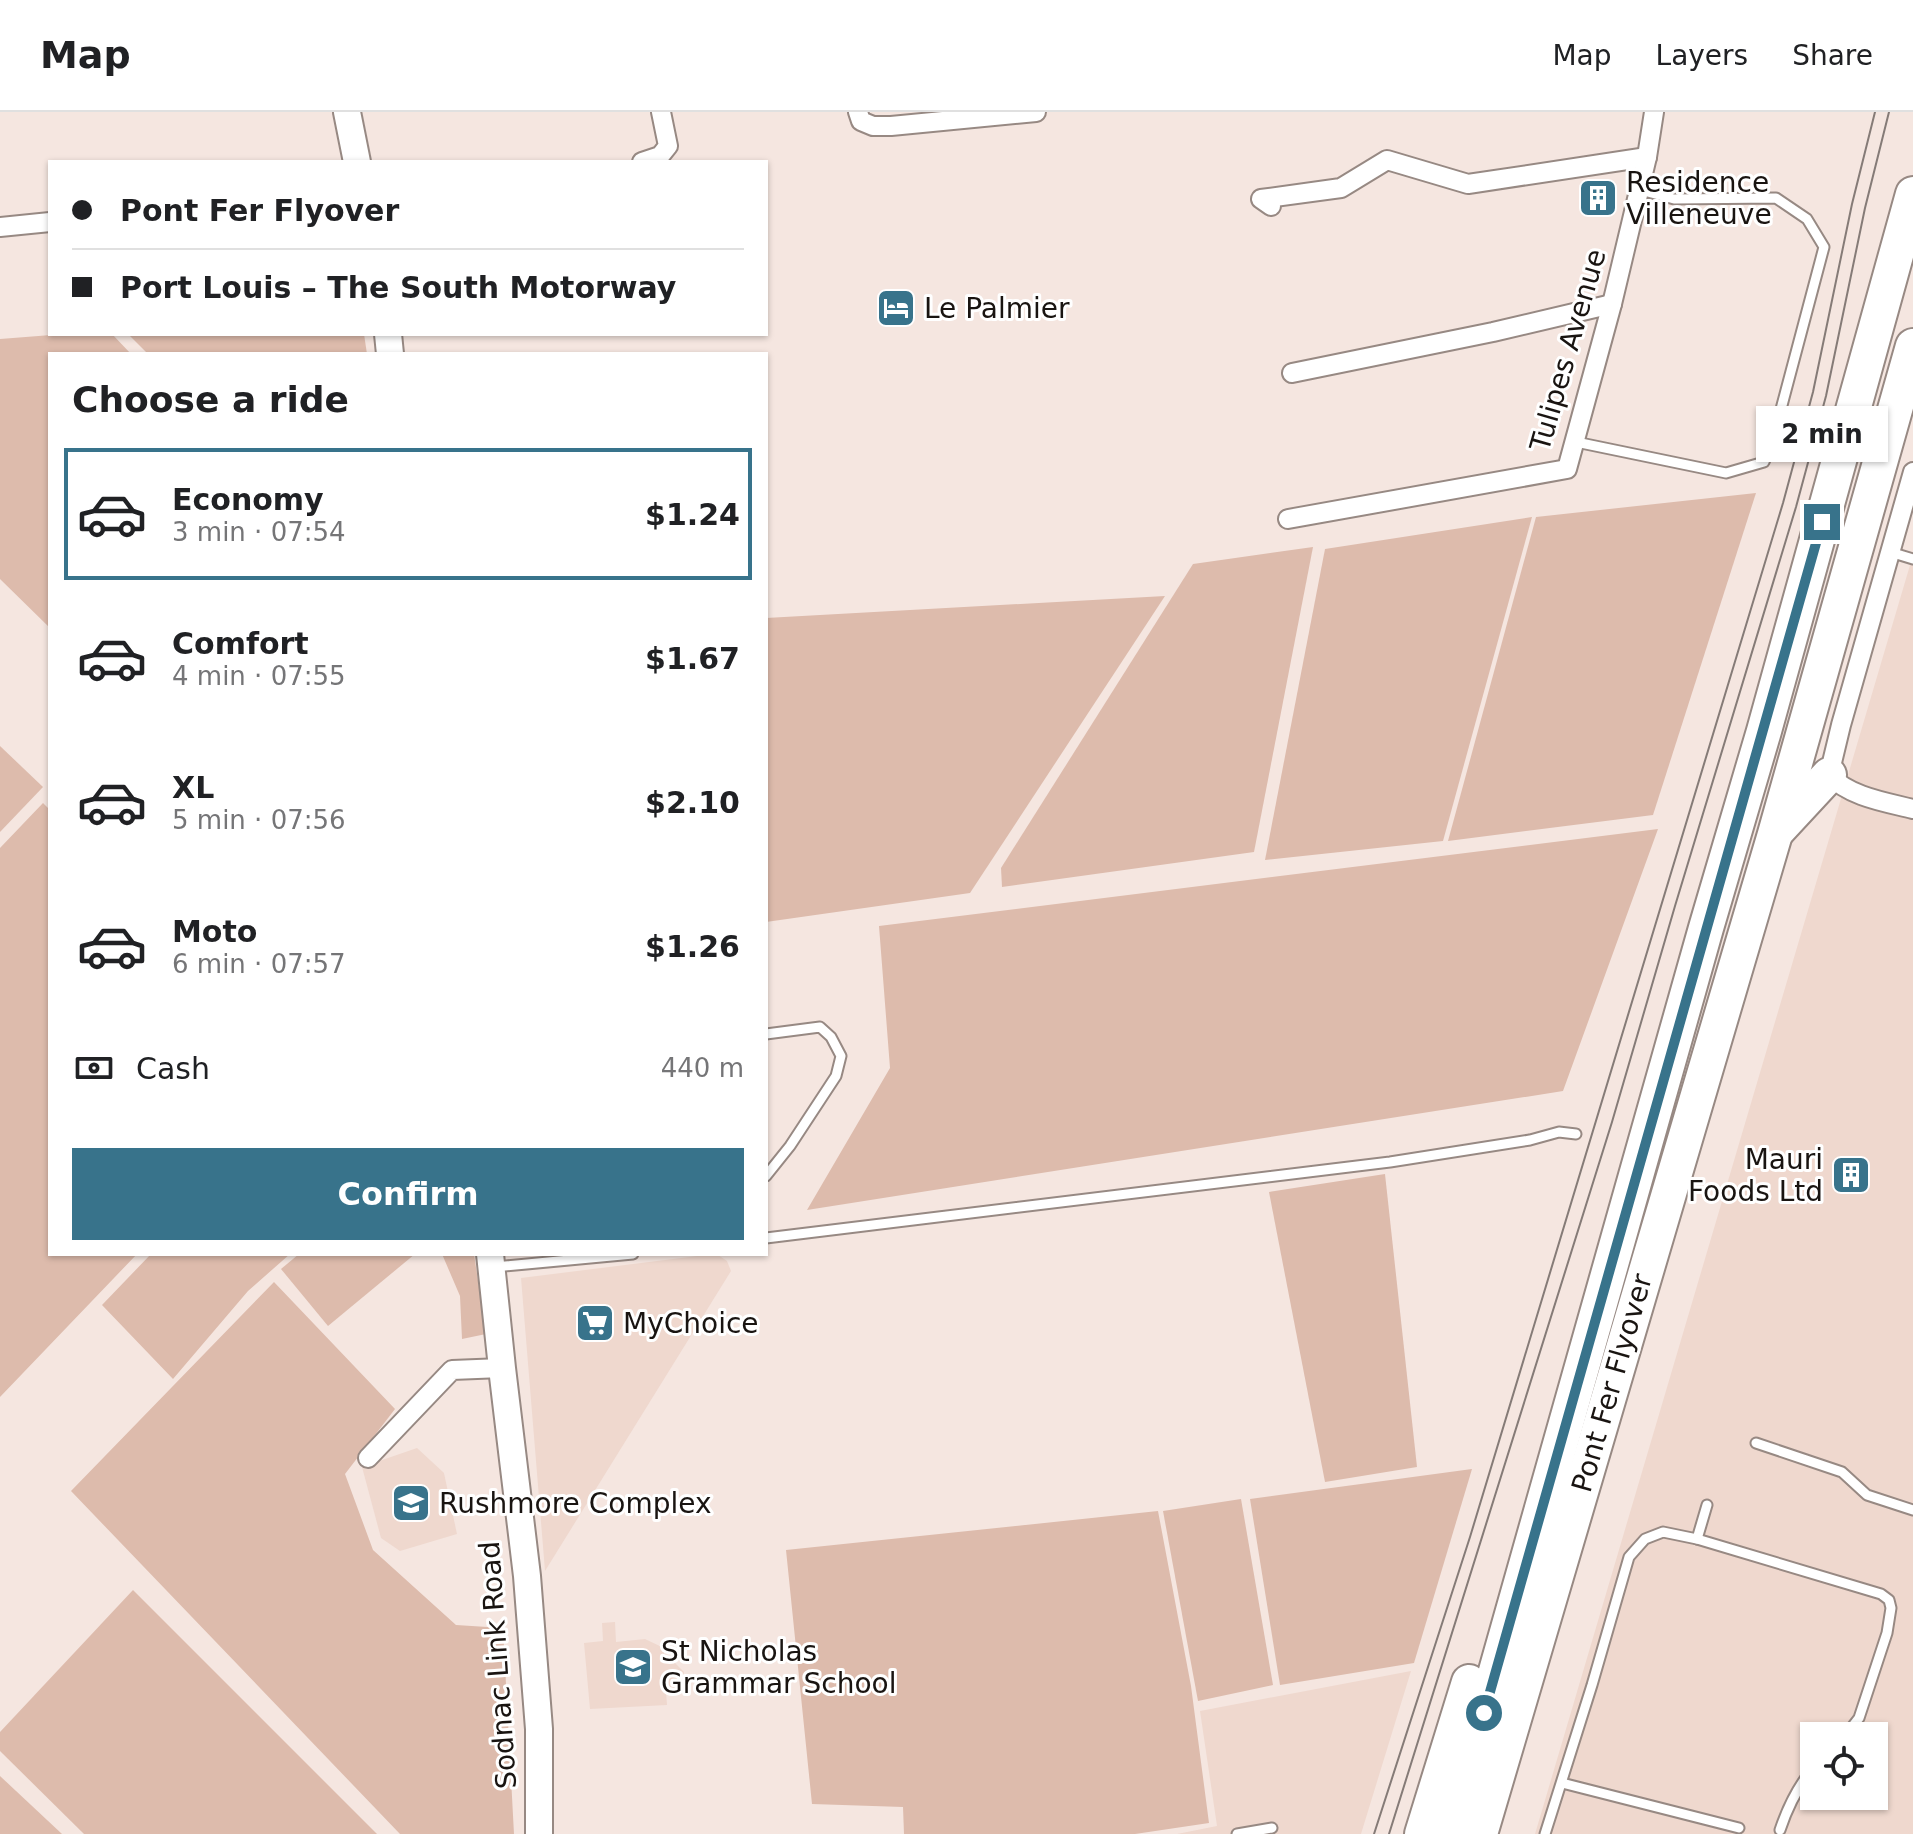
<!DOCTYPE html>
<html lang="en">
<head>
<meta charset="utf-8">
<style>
  body { margin:0; font-family:"DejaVu Sans",sans-serif; background:#f2f2f2; color:#202124; height:100vh; display:flex; flex-direction:column; font-size:30px; white-space:nowrap }
  * { box-sizing:border-box; margin:0 }
  p { font-size:26px; color:#757577 }
  .icon { flex:none; width:44px; height:44px; fill:none; stroke:currentColor; stroke-width:2; stroke-linecap:round; stroke-linejoin:round }
  .map { position:relative; flex:1; overflow:hidden }
  .panel { position:absolute; left:48px; top:240px; width:720px; height:904px; display:flex; flex-direction:column; background:#fff; border-radius:0px; box-shadow:0 2px 6px #0004 }
  .panel>* { flex:none }
  .top-card { position:absolute; left:48px; top:48px; width:720px; height:176px; border-radius:0px; box-shadow:0 2px 6px #0004; display:grid; align-content:center; height:176px; padding:0 24px; background:#fff }
  .tools { position:absolute; left:1800px; top:1610px; display:grid; gap:16px }
  .tools a { display:grid; place-items:center; width:88px; height:88px; border-radius:0px; background:#fff; box-shadow:0 2px 6px #0004; font-size:40px }
  .end { position:absolute; width:36px; height:36px; margin:-18px; border:10px solid #38738b; background:#fff; box-shadow:0 0 0 4px #fff }
  .from { border-radius:50% }
  .bubble { position:absolute; height:56px; border-radius:0px; background:#fff; box-shadow:0 2px 6px #0004; font-size:26px; font-weight:800; line-height:56px; text-align:center }
  .top-card b { display:flex; align-items:center; gap:28px; height:76px; font-size:30px }
  .top-card b+b { border-top:2px solid #e0e0e0 }
  .top-card i { width:20px; height:20px; background:#202124 }
  ul { padding:0; list-style:none }
  li { display:flex; align-items:center; gap:24px; height:132px; margin:0 16px 12px; padding:0 8px; border:4px solid transparent; border-radius:0px }
  li div { flex:1 }
  li b { display:block; font-size:30px }
  li em { font-style:normal; font-weight:800 }
  li.active { border-color:#38738b }
  li>.icon { width:72px; height:72px; stroke-width:1.5 }
  h2 { padding:0 24px; font-size:36px; line-height:96px }
  .pay { display:flex; align-items:center; gap:20px; height:88px; padding:0 24px; font-size:30px }
  .pay p { margin-inline-start:auto }
  .cta { display:flex; gap:16px; margin-top:auto; padding:16px 24px }
  .cta a { flex:1; height:92px; border-radius:0px; background:#38738b; color:#fff; font-size:32px; font-weight:800; line-height:92px; text-align:center }
  header { display:flex; align-items:center; gap:48px; box-sizing:border-box; height:112px; padding:0 40px; background:#fff; border-bottom:2px solid #e0e0e0 }
  header strong { font-size:38px }
  nav { display:flex; gap:44px; margin-inline-start:auto; font-size:28px }
  .map>svg:first-child { display:block }
  .built { fill:#efd8ce; fill-rule:evenodd }
  .green { fill:#ddbbac }
  .lines { fill:none; stroke-linecap:round; stroke-linejoin:round }
  .lane-casing { stroke:#978983; stroke-width:13 }
  .street-casing { stroke:#978983; stroke-width:22 }
  .secondary-casing { stroke:#978983; stroke-width:30 }
  .highway-casing { stroke:#978983; stroke-width:38 }
  .lane { stroke:#fff; stroke-width:9 }
  .street { stroke:#fff; stroke-width:18 }
  .secondary { stroke:#fff; stroke-width:26 }
  .highway { stroke:#fff; stroke-width:34 }
  .tram { stroke:#857b77; stroke-width:2 }
  .route { stroke:#38738b; stroke-width:10 }
  .labels { text-anchor:middle; dominant-baseline:central; stroke-width:6; stroke-linejoin:round; paint-order:stroke }
  .poi-label { font-size:28px; fill:#191411; stroke:#fff; text-anchor:start }
  .street-label { font-size:28px; fill:#191411; stroke:#fff }
</style>
</head>
<body>
<header>
<strong>Map</strong>
<nav><a>Map</a><a>Layers</a><a>Share</a></nav>
</header>
<div class="map">
<svg width="1913" height="1722" viewBox="0 0 1913 1722">
  <rect width="100%" height="100%" fill="#f5e6e0"/>
  <g class="built">
    <path d="M 1913,443 L 1913,1722 L 1535,1722 ZM 1814,1624 L 1874,1624 L 1874,1684 L 1814,1684 Z"/>
    <path d="M 718,1143 L 727,1149 L 731,1159 L 545,1459 L 521,1166 L 697,1144 Z"/>
    <path d="M 417,1336 L 444,1361 L 457,1422 L 400,1439 L 381,1426 L 362,1355 Z"/>
    <path d="M 615,1510 L 616,1530 L 645,1527 L 664,1536 L 664,1549 L 675,1551 L 684,1560 L 681,1573 L 666,1580 L 667,1593 L 590,1597 L 584,1531 L 603,1529 L 602,1511 Z"/>
    <path d="M 1411,1559 L 1361,1722 L 1177,1722 L 1217,1714 L 1200,1599 Z"/>
  </g>
  <g class="green">
    <path d="M 64,222 L 112,222 L 131,242 L 50,242 L 50,516 L 0,467 L 0,227 Z"/>
    <path d="M 128,222 L 364,222 L 367,242 L 148,242 Z"/>
    <path d="M 1756,381 L 1653,703 L 1448,729 L 1536,405 Z"/>
    <path d="M 1532,405 L 1443,729 L 1265,748 L 1325,437 Z"/>
    <path d="M 1313,435 L 1254,740 L 1002,775 L 1001,756 L 1193,452 Z"/>
    <path d="M 1165,484 L 970,781 L 766,810 L 766,506 Z"/>
    <path d="M 0,634 L 43,675 L 0,720 Z"/>
    <path d="M 43,691 L 50,698 L 50,1142 L 137,1142 L 0,1285 L 0,736 Z"/>
    <path d="M 1658,717 L 1563,979 L 807,1098 L 890,956 L 879,814 Z"/>
    <path d="M 1385,1062 L 1417,1355 L 1325,1370 L 1269,1080 Z"/>
    <path d="M 151,1142 L 290,1142 L 248,1179 L 173,1267 L 102,1193 Z"/>
    <path d="M 299,1142 L 415,1142 L 328,1214 L 281,1157 Z"/>
    <path d="M 442,1142 L 474,1142 L 486,1222 L 462,1227 L 460,1184 Z"/>
    <path d="M 274,1170 L 395,1297 L 345,1362 L 373,1438 L 456,1513 L 503,1516 L 514,1722 L 400,1722 L 71,1379 Z"/>
    <path d="M 1472,1357 L 1414,1551 L 1280,1573 L 1250,1387 Z"/>
    <path d="M 1241,1387 L 1273,1573 L 1198,1589 L 1163,1399 Z"/>
    <path d="M 1158,1399 L 1191,1574 L 1209,1711 L 1135,1722 L 904,1722 L 903,1695 L 812,1692 L 786,1438 Z"/>
    <path d="M 133,1478 L 377,1722 L 84,1722 L 0,1639 L 0,1620 Z"/>
    <path d="M 0,1664 L 62,1722 L 0,1722 Z"/>
  </g>
  <g class="lines">
    <defs>
      <g id="lane">
        <path d="M 1576,330 L 1726,361 L 1764,350 L 1772,331 L 1824,135 L 1807,107 L 1776,86 L 1674,87 L 1640,78"/>
        <path d="M 1890,440 L 1913,447"/>
        <path d="M 766,922 L 820,915 L 831,925 L 841,944 L 836,964 L 790,1034 L 766,1064"/>
        <path d="M 766,1126 L 1390,1050 L 1530,1028 L 1559,1020 L 1576,1022"/>
        <path d="M 495,1155 L 633,1142"/>
        <path d="M 1756,1331 L 1842,1360 L 1867,1383 L 1913,1398"/>
        <path d="M 1697,1427 L 1707,1393"/>
        <path d="M 1562,1671 L 1739,1716"/>
        <path d="M 1780,1718 C 1788,1694 1798,1674 1814,1655"/>
        <path d="M 1237,1722 L 1272,1716"/>
        <path d="M 1545,1722 L 1592,1573 L 1629,1445 L 1645,1427 L 1663,1420 L 1697,1427 L 1881,1482 L 1889,1488 L 1891,1496 L 1887,1521 L 1859,1606 L 1845,1624"/>
      </g>
      <g id="street">
        <path d="M 858,0 L 861,9 L 873,14 L 891,14 L 1036,0"/>
        <path d="M 642,50 L 660,44 L 668,34 L 661,0"/>
        <path d="M 1271,94 L 1261,87 L 1341,76 L 1387,48 L 1468,72 L 1647,45"/>
        <path d="M 0,115 L 50,110"/>
        <path d="M 1292,261 L 1493,220 L 1612,192"/>
        <path d="M 1913,360 L 1841,613 L 1829,663 C 1850,685 1885,690 1913,697"/>
        <path d="M 1288,407 L 1567,357 L 1612,192 L 1647,45 L 1654,0"/>
        <path d="M 368,1346 L 452,1258 L 502,1256"/>
      </g>
      <g id="secondary">
        <path d="M 347,0 L 357,50"/>
        <path d="M 388,222 L 390,242"/>
        <path d="M 490,1142 L 502,1256 L 527,1464 L 539,1617 L 539,1722"/>
      </g>
      <g id="highway">
        <path d="M 1778,718 L 1829,663"/>
        <path d="M 1422,1722 L 1469,1570"/>
        <path d="M 1450,1722 L 1706,816 L 1764,619 L 1913,82"/>
        <path d="M 1480,1722 L 1775,722 L 1913,234"/>
      </g>
    </defs>
    <use href="#lane" class="lane-casing"/>
    <use href="#street" class="street-casing"/>
    <use href="#secondary" class="secondary-casing"/>
    <use href="#highway" class="highway-casing"/>
    <use href="#lane" class="lane"/>
    <use href="#street" class="street"/>
    <use href="#secondary" class="secondary"/>
    <use href="#highway" class="highway"/>
    <g class="tram">
      <path d="M 1374,1722 L 1470,1425 L 1783,391 L 1813,280 L 1852,92 L 1875,0"/>
      <path d="M 1389,1722 L 1612,1010 L 1675,794 L 1796,395 L 1826,284 L 1865,96 L 1889,0"/>
    </g>
  </g>
  <g class="lines">
    <path class="route" d="M 1484,1601 L 1822,410"/>
  </g>
  <defs>
    <symbol id="building-square" viewBox="-11 -11 22 22"><rect x="-9" y="-9" width="18" height="18" rx="4" fill="#38738b" stroke="#fff"/><path d="M-4-6H4V6H1V3H-1V6H-4ZM-2.5-4.3h1.7v1.8h-1.7ZM.8-4.3h1.7v1.8H.8ZM-2.5-1h1.7V.8h-1.7ZM.8-1h1.7V.8H.8Z" fill="#fff"/></symbol>
    <symbol id="hotel-square" viewBox="-11 -11 22 22"><rect x="-9" y="-9" width="18" height="18" rx="4" fill="#38738b" stroke="#fff"/><path d="M-6-4.5h1.5V1H6V5H4.5V3h-9V5H-6ZM-4 0a1.8 1.8 0 1 1 3.6 0ZM.5 0V-2.5h3Q6-2.5 6 0Z" fill="#fff"/></symbol>
    <symbol id="supermarket-square" viewBox="-11 -11 22 22"><rect x="-9" y="-9" width="18" height="18" rx="4" fill="#38738b" stroke="#fff"/><path d="M-6-5.5h2.5l.6 2H6L4.5 2H-2.5L-4.4-4H-6ZM-1.5 3.2a1.3 1.3 0 1 0 .1 0ZM3 3.2a1.3 1.3 0 1 0 .1 0Z" fill="#fff"/></symbol>
    <symbol id="university-square" viewBox="-11 -11 22 22"><rect x="-9" y="-9" width="18" height="18" rx="4" fill="#38738b" stroke="#fff"/><path d="M0-5L7-2L0 1L-7-2ZM-4 1L0 2.5L4 1V4Q0 6-4 4Z" fill="#fff"/></symbol>
    <symbol id="school-square" viewBox="-11 -11 22 22"><rect x="-9" y="-9" width="18" height="18" rx="4" fill="#38738b" stroke="#fff"/><path d="M0-5L7-2L0 1L-7-2ZM-4 1L0 2.5L4 1V4Q0 6-4 4Z" fill="#fff"/></symbol>
  </defs>
  <g fill-rule="evenodd">
    <use href="#building-square" x="1576" y="64" width="44" height="44"/>
    <use href="#hotel-square" x="874" y="174" width="44" height="44"/>
    <use href="#building-square" x="1829" y="1041" width="44" height="44"/>
    <use href="#supermarket-square" x="573" y="1189" width="44" height="44"/>
    <use href="#university-square" x="389" y="1369" width="44" height="44"/>
    <use href="#school-square" x="611" y="1533" width="44" height="44"/>
  </g>
  <g class="labels">
    <g class="poi-label">
      <text x="1626" y="70">Residence<tspan x="1626" dy="32">Villeneuve</tspan></text>
      <text x="924" y="196">Le Palmier</text>
      <text x="1823" y="1047" text-anchor="end">Mauri<tspan x="1823" dy="32">Foods Ltd</tspan></text>
      <text x="623" y="1211">MyChoice</text>
      <text x="439" y="1391">Rushmore Complex</text>
      <text x="661" y="1539">St Nicholas<tspan x="661" dy="32">Grammar School</tspan></text>
    </g>
    <g class="street-label">
      <text transform="translate(1568 238) rotate(-74)">Tulipes Avenue</text>
      <text transform="translate(1612 1271) rotate(-74)">Pont Fer Flyover</text>
      <text transform="translate(498 1553) rotate(-94)">Sodnac Link Road</text>
    </g>
  </g>
</svg>
<div class="tools">
<a><svg class="icon" aria-label="locate" viewBox="0 0 24 24"><circle cx="12" cy="12" r="6"/><path d="M12 2v4M12 18v4M2 12h4M18 12h4"/></svg></a>
</div>
<i class="end from" style="left:1484px;top:1601px"></i>
<i class="end" style="left:1822px;top:410px"></i>
<div class="bubble" style="left:1756px;top:294px;width:132px">2 min</div>
<div class="top-card">
<b><i class="from"></i>Pont Fer Flyover</b>
<b><i></i>Port Louis – The South Motorway</b>
</div>
<section class="panel">
<h2>Choose a ride</h2>
<ul>
<li class="active"><svg class="icon" aria-label="car" viewBox="0 0 24 24"><path d="M5 17H2v-5l4-1 3-4h7l3 4 3 1v5h-3M9 17h6M6 11h13"/><circle cx="7" cy="17" r="2"/><circle cx="17" cy="17" r="2"/></svg><div><b>Economy</b><p>3 min · 07:54</p></div><em>$1.24</em></li>
<li><svg class="icon" aria-label="car" viewBox="0 0 24 24"><path d="M5 17H2v-5l4-1 3-4h7l3 4 3 1v5h-3M9 17h6M6 11h13"/><circle cx="7" cy="17" r="2"/><circle cx="17" cy="17" r="2"/></svg><div><b>Comfort</b><p>4 min · 07:55</p></div><em>$1.67</em></li>
<li><svg class="icon" aria-label="car" viewBox="0 0 24 24"><path d="M5 17H2v-5l4-1 3-4h7l3 4 3 1v5h-3M9 17h6M6 11h13"/><circle cx="7" cy="17" r="2"/><circle cx="17" cy="17" r="2"/></svg><div><b>XL</b><p>5 min · 07:56</p></div><em>$2.10</em></li>
<li><svg class="icon" aria-label="car" viewBox="0 0 24 24"><path d="M5 17H2v-5l4-1 3-4h7l3 4 3 1v5h-3M9 17h6M6 11h13"/><circle cx="7" cy="17" r="2"/><circle cx="17" cy="17" r="2"/></svg><div><b>Moto</b><p>6 min · 07:57</p></div><em>$1.26</em></li>
</ul>
<div class="pay"><svg class="icon" aria-label="cash" viewBox="0 0 24 24"><path d="M3 7h18v10H3z"/><circle cx="12" cy="12" r="2"/></svg>Cash<p>440 m</p></div>
<div class="cta"><a>Confirm</a></div>
</section>
</div>
</body>
</html>
